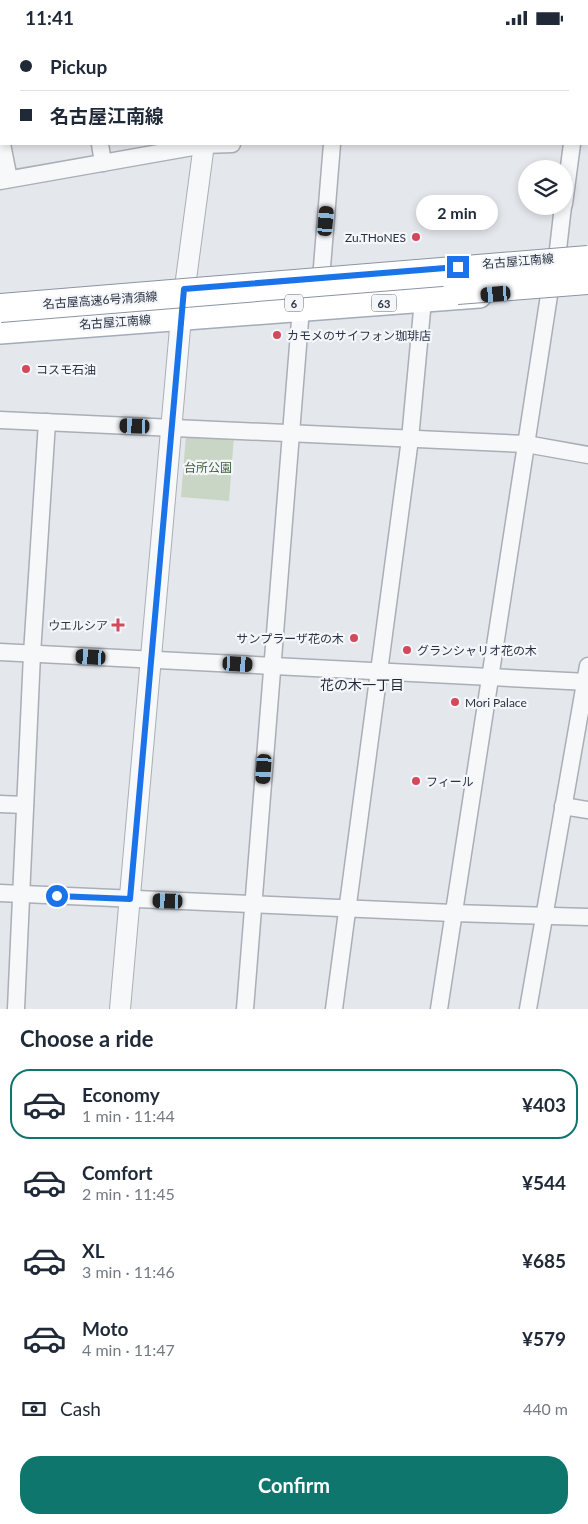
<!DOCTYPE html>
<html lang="en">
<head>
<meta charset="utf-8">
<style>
  body { margin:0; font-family:Lato,"Noto Sans JP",sans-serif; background:#f6f6f7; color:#1f2937; height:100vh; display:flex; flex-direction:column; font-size:19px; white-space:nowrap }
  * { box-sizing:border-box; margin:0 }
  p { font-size:16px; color:#747a83 }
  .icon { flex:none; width:28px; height:28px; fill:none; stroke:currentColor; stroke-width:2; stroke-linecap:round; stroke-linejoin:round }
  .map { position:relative; height:974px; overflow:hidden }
  .drawer { display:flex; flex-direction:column; background:#fff; flex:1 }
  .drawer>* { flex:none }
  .guide { position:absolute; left:0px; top:0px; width:589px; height:110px; box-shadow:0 2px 8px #0003; display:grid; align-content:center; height:110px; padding:0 20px; background:#fff }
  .controls { position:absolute; left:518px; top:125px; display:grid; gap:10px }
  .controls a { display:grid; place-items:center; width:55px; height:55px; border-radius:50%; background:#fff; box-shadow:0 2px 8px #0003; font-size:25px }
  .end { position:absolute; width:22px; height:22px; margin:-11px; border:6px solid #1a73e8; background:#fff; box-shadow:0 0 0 2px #fff }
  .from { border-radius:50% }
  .bubble { position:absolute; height:35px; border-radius:18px; background:#fff; box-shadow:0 2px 8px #0003; font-size:16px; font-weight:700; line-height:35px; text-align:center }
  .car { position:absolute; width:15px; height:30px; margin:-15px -8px; border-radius:6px; box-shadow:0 0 4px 1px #0007; background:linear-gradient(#222 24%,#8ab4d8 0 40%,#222 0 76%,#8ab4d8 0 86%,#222 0) }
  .guide b { display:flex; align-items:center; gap:18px; height:48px; font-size:19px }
  .guide b+b { border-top:1px solid #e0e1e3 }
  .guide i { width:12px; height:12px; background:#1f2937 }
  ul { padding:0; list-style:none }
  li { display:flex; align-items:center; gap:15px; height:70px; margin:0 10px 8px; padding:0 10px; border:2px solid transparent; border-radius:20px }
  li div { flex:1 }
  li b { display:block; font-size:19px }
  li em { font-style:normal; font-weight:700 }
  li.selected { border-color:#0f766e }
  li>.icon { width:45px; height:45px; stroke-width:1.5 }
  h2 { padding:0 20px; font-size:22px; line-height:60px }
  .pay { display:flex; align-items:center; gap:12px; height:55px; padding:0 20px; font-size:19px }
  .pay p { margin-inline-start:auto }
  .cta { display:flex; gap:10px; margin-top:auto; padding:10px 20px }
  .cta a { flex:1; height:58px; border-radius:20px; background:#0f766e; color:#fff; font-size:20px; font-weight:700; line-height:58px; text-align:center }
  .status { display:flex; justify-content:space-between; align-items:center; height:35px; padding:0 25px; background:#fff; direction:ltr }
  .status svg { height:14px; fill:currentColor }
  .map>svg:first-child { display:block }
  .green { fill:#c9d6c5 }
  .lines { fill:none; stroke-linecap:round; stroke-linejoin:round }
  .minor-casing { stroke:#a9aeb7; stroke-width:19 }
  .tertiary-casing { stroke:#a9aeb7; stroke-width:22 }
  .primary-casing { stroke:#a3abb8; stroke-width:28 }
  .minor { stroke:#f7f8fa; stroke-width:16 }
  .tertiary { stroke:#f7f8fa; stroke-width:20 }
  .primary { stroke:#fff; stroke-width:25 }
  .motorway-bridge-casing { stroke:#8b94a3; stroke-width:30; stroke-linecap:butt }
  .motorway-bridge { stroke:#fff; stroke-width:28 }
  .route { stroke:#1a73e8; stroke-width:6 }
  .poi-dot { fill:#d1495b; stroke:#f4f6f9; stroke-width:2 }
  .labels { text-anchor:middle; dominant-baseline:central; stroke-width:4.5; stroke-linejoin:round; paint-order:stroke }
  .shield { fill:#f4f6f9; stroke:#676e7b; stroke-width:1 }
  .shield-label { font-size:11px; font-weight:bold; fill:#2b3445 }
  .poi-label { font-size:12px; fill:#2b3445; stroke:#f4f6f9; text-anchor:start }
  .street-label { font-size:12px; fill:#2b3445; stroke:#f4f6f9 }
  .park-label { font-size:12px; fill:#3f6138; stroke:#f4f6f9 }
  .neighbourhood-label { font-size:14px; fill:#1d2536; stroke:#f4f6f9 }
</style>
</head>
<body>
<div class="status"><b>11:41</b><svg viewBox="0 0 49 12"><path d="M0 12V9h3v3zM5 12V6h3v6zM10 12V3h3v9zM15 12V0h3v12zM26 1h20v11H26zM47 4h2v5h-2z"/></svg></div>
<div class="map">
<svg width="588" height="974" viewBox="0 0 588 974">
  <rect width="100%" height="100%" fill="#e4e7ec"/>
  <path class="green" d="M 186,400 L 234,401 L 229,466 L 181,462 Z"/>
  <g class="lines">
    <defs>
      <g id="minor">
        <path d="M 80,0 L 81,1"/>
        <path d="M 331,0 L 331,1"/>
        <path d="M 559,0 L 559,1"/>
        <path d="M 148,1 L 156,0"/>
        <path d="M 0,23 L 1,23"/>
        <path d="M 0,78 L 1,78"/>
        <path d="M 2,109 L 9,144"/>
        <path d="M 100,109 L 103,128"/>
        <path d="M 0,146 L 204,110 L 232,109"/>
        <path d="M 564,169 L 572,109"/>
        <path d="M 557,223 L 563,171"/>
        <path d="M 321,244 L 332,109"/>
        <path d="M 0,385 L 526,409 L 588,420"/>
        <path d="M 0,617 L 588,647"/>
        <path d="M 0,769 L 25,770"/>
        <path d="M 563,771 L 588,775"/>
        <path d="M 0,858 L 453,878 L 588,882"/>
        <path d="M 16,974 L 32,619 L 47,387"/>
        <path d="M 245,974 L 301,273"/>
        <path d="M 334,974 L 410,404 L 423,265"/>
        <path d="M 439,974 L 550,254"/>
        <path d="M 528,974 L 588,631"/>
      </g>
      <g id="tertiary">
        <path d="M 198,0 L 198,1"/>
        <path d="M 120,974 L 181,282 L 204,109"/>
      </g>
      <path id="primary" d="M 0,296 L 479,260"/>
    </defs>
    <use href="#minor" class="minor-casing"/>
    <use href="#tertiary" class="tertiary-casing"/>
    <use href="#primary" class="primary-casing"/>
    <use href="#minor" class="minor"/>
    <use href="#tertiary" class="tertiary"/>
    <use href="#primary" class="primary"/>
    <defs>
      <g id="motorway-bridge">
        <path d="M 457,255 L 588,245"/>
        <path d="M 0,273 L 588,225"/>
      </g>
    </defs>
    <use href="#motorway-bridge" class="motorway-bridge-casing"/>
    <use href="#motorway-bridge" class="motorway-bridge"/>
  </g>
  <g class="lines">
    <path class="route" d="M 57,861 L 130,864 L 184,254 L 458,232"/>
  </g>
  <g class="poi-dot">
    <circle cx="416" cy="202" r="5"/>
    <circle cx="277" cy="300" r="5"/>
    <circle cx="26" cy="334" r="5"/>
    <path d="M115.5 582.5h5v5h5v5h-5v5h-5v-5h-5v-5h5z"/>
    <circle cx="354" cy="603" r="5"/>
    <circle cx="407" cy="615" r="5"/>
    <circle cx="455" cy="667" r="5"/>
    <circle cx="416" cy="746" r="5"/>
  </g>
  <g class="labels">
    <g class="shield">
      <rect x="285" y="259.5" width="18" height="17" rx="4"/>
      <rect x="371.5" y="259.5" width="25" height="17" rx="4"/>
    </g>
    <g class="shield-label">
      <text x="294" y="268">6</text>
      <text x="384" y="268">63</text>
    </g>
    <g class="poi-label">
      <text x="406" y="202" text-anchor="end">Zu.THoNES</text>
      <text x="287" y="300">カモメのサイフォン珈琲店</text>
      <text x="36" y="334">コスモ石油</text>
      <text x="108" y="590" text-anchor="end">ウエルシア</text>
      <text x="344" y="603" text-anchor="end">サンプラーザ花の木</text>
      <text x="417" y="615">グランシャリオ花の木</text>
      <text x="465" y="667">Mori Palace</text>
      <text x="426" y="746">フィール</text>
    </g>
    <g class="street-label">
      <text transform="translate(518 226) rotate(-5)">名古屋江南線</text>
      <text transform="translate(100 265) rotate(-4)">名古屋高速6号清須線</text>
      <text transform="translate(115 287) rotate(-4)">名古屋江南線</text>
    </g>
    <g class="park-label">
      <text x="208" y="432">台所公園</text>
    </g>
    <g class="neighbourhood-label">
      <text x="362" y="649">花の木一丁目</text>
    </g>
  </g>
</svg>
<div class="controls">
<a><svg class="icon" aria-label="layers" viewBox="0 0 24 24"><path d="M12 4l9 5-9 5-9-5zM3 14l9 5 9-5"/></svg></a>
</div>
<i class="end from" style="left:57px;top:861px"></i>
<i class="end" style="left:458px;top:232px"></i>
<div class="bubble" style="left:416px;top:160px;width:82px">2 min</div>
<i class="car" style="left:326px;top:186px;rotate:5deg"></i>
<i class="car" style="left:496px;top:259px;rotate:265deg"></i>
<i class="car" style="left:135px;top:391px;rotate:272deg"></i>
<i class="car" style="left:91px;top:622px;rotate:273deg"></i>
<i class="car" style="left:238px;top:629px;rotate:93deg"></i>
<i class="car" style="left:264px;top:734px;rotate:184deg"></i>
<i class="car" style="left:168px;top:866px;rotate:272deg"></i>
<div class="guide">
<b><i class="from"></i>Pickup</b>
<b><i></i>名古屋江南線</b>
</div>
</div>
<section class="drawer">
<h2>Choose a ride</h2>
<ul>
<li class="selected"><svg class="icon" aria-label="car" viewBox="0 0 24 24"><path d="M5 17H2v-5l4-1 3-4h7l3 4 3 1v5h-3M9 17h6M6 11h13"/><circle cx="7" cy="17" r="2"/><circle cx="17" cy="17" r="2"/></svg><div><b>Economy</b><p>1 min · 11:44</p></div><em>¥403</em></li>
<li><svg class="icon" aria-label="car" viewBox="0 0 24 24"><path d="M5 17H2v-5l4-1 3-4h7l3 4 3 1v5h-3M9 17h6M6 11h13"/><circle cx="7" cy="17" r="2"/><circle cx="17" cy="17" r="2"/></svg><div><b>Comfort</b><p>2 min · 11:45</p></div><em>¥544</em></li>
<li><svg class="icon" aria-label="car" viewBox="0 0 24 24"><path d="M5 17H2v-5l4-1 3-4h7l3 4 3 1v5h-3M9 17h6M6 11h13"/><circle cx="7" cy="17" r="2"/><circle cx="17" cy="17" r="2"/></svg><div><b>XL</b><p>3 min · 11:46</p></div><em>¥685</em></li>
<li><svg class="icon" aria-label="car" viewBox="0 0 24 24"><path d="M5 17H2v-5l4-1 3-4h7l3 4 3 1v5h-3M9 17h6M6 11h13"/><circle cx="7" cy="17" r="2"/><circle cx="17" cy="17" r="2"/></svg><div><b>Moto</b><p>4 min · 11:47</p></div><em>¥579</em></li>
</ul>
<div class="pay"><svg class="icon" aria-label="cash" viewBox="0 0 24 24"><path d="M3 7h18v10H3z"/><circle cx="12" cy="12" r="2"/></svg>Cash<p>440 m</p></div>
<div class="cta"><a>Confirm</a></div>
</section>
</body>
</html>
